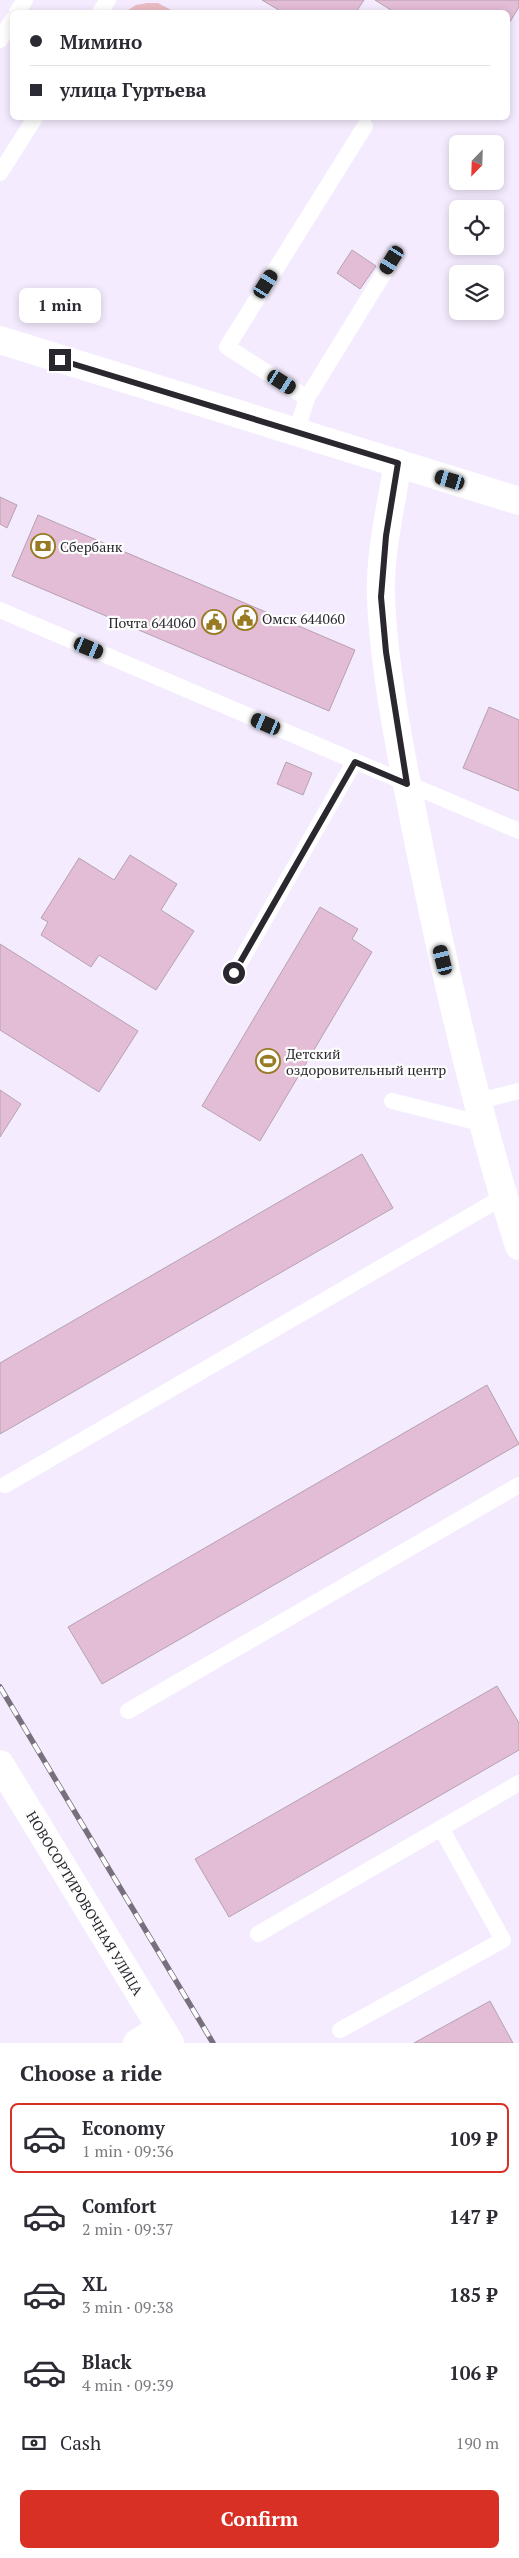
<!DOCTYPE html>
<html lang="en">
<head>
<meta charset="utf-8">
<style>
  body { margin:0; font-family:"PT Serif",serif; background:#f2f2f3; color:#2b2b33; height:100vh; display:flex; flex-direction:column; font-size:19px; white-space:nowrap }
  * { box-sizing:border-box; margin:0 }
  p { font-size:16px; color:#7c7c81 }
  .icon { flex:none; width:28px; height:28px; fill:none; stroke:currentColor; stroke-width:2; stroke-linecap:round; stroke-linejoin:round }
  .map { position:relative; height:2043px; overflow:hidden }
  .drawer { display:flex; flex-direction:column; background:#fff; flex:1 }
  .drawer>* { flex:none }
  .hud { position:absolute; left:10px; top:10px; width:500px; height:110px; border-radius:8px; box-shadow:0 2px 8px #0003; display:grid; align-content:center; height:110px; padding:0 20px; background:#fff }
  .needle { width:32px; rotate:203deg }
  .fabs { position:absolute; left:449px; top:135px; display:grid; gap:10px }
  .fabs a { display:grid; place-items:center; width:55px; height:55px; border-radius:8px; background:#fff; box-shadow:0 2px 8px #0003; font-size:25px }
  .end { position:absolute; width:22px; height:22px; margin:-11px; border:6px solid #2b272e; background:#fff; box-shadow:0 0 0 2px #fff }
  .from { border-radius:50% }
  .bubble { position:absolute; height:35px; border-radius:8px; background:#fff; box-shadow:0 2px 8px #0003; font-size:16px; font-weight:700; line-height:35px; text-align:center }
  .car { position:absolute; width:15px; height:30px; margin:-15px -8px; border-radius:6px; box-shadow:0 0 4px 1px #0007; background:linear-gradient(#222 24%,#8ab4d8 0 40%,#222 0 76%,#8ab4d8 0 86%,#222 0) }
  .hud b { display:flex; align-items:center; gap:18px; height:48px; font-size:19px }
  .hud b+b { border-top:1px solid #e1e1e2 }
  .hud i { width:12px; height:12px; background:#2b2b33 }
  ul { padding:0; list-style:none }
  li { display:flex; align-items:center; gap:15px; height:70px; margin:0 10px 8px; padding:0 10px; border:2px solid transparent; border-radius:8px }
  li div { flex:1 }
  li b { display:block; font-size:19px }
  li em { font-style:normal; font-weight:700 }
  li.selected { border-color:#d93025 }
  li>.icon { width:45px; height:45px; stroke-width:1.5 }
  h2 { padding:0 20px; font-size:22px; line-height:60px }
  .pay { display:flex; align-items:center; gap:12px; height:55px; padding:0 20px; font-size:19px }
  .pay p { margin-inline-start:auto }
  .primary-button { display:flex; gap:10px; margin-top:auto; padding:10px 20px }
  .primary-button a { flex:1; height:58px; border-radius:8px; background:#d93025; color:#fff; font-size:20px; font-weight:700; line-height:58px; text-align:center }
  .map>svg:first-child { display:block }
  .green { fill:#eabcc4 }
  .building { fill:#e3bcd6; stroke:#b5a2af }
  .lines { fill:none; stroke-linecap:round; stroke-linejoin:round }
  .lane { stroke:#fff; stroke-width:16 }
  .street { stroke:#fff; stroke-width:28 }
  .secondary { stroke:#fff; stroke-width:28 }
  .rail-casing { stroke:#78717d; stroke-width:5.5 }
  .rail { stroke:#fdfdfd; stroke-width:4; stroke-dasharray:11; stroke-linecap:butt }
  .route { stroke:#2b272e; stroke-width:6 }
  .labels { text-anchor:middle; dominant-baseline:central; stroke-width:4.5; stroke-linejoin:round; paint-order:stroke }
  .poi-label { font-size:14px; fill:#2b272e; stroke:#fdfdfd; text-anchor:start }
  .street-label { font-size:14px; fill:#2b272e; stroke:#fdfdfd }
</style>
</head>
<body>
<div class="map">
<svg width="519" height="2043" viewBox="0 0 519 2043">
  <rect width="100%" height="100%" fill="#f5ebfe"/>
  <path class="green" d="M 147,3 L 158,3 L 175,12 L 125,12 L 136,5 Z"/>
  <g class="building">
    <path d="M 262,0 L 364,0 L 356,12 L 282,12 Z"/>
    <path d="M 375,0 L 519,0 L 519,7 L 508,25 L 508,12 L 394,12 Z"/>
    <path d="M 352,250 L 376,266 L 360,289 L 337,273 Z"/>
    <path d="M 0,497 L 17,505 L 7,528 L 0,524 Z"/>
    <path d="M 38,515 L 355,650 L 329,711 L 12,576 Z"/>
    <path d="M 489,707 L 519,720 L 519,791 L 463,768 Z"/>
    <path d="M 286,762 L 312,773 L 303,795 L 277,784 Z"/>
    <path d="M 130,855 L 177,884 L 161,910 L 194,931 L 156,990 L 99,955 L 91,967 L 41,935 L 48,922 L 41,918 L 79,858 L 114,880 Z"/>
    <path d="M 320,907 L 358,929 L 352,939 L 372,952 L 260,1141 L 202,1106 Z"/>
    <path d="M 0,944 L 138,1031 L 99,1092 L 0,1030 Z"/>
    <path d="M 0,1090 L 21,1104 L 0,1137 Z"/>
    <path d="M 362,1154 L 393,1208 L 0,1434 L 0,1363 Z"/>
    <path d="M 487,1385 L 519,1444 L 102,1684 L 68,1627 Z"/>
    <path d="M 497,1686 L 519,1723 L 519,1750 L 229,1917 L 195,1859 Z"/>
    <path d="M 490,2001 L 513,2043 L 414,2043 Z"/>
  </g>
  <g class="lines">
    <g class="lane">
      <path d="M 17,12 L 25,0"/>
      <path d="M 100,12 L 108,0"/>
      <path d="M 0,40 L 12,20"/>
      <path d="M 0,173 L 35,118"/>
      <path d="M 307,398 L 227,347 L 365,126"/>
      <path d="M 296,433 L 307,398 L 392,260"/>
      <path d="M 0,610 L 519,831"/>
      <path d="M 234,973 L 355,761"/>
      <path d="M 392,1101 L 484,1124"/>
      <path d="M 479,1101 L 519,1091"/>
      <path d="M 5,1485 L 503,1197"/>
      <path d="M 128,1711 L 519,1485"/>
      <path d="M 258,1934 L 519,1783"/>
      <path d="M 340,2030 L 503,1940 L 441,1828"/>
    </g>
    <g class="street">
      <path d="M 398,463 C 391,506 379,555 381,599 C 385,681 403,764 419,845 C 446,979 477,1115 519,1246"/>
      <path d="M 0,1764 L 170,2043"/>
      <path d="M 137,2043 L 161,2028"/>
    </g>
    <path class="secondary" d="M 0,340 L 519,501"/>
    <defs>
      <path id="rail" d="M 0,1687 L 213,2043"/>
    </defs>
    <use href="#rail" class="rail-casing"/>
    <use href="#rail" class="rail"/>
  </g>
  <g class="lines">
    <path class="route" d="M 60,360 L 398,463 L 386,536 L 381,597 L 386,652 L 407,784 L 355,762 L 234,973"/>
  </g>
  <defs>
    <symbol id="bank-ring" viewBox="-11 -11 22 22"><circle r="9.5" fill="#fdfdfd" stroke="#977a22" stroke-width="1.5"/><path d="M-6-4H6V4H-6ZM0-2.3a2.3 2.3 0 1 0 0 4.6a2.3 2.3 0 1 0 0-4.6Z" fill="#977a22"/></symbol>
    <symbol id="civic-ring" viewBox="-11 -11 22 22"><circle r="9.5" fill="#fdfdfd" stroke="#977a22" stroke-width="1.5"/><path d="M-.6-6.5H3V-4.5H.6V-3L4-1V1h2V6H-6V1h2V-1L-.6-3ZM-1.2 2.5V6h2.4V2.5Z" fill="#977a22"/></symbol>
    <symbol id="stadium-ring" viewBox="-11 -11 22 22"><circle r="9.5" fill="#fdfdfd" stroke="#977a22" stroke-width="1.5"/><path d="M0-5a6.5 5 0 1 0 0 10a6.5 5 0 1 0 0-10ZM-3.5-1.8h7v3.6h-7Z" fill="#977a22"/></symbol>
  </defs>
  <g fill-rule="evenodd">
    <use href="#bank-ring" x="29" y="532" width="28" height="28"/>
    <use href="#civic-ring" x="231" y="604" width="28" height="28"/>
    <use href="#civic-ring" x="200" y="608" width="28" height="28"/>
    <use href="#stadium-ring" x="254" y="1047" width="28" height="28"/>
  </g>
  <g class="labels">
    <g class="poi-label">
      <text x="60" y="546">Сбербанк</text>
      <text x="262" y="618">Омск 644060</text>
      <text x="196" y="622" text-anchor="end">Почта 644060</text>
      <text x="286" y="1053">Детский<tspan x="286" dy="16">оздоровительный центр</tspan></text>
    </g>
    <g class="street-label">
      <text transform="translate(85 1903) rotate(59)">НОВОСОРТИРОВОЧНАЯ УЛИЦА</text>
    </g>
  </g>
</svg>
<div class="fabs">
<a><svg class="needle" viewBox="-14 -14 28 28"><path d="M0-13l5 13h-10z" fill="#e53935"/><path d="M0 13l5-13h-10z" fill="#7c7c81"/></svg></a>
<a><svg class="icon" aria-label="locate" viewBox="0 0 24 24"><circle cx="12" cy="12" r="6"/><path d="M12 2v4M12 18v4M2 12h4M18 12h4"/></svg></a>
<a><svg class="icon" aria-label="layers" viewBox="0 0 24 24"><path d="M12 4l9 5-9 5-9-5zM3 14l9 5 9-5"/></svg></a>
</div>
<i class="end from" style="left:234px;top:973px"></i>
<i class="end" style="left:60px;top:360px"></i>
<div class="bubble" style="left:19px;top:288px;width:82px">1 min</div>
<i class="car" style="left:392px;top:260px;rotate:212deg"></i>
<i class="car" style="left:266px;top:284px;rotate:32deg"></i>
<i class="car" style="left:282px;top:382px;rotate:122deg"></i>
<i class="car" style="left:450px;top:480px;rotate:287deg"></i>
<i class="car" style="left:89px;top:648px;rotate:113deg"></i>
<i class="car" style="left:266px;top:724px;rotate:293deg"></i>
<i class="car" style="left:443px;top:960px;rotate:346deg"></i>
<div class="hud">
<b><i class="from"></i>Мимино</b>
<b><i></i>улица Гуртьева</b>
</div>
</div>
<section class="drawer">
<h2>Choose a ride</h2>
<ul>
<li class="selected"><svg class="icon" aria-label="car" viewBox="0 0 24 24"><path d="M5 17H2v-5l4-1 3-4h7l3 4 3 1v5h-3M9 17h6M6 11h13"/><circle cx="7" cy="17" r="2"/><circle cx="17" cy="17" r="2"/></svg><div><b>Economy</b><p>1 min · 09:36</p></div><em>109 ₽</em></li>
<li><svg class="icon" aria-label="car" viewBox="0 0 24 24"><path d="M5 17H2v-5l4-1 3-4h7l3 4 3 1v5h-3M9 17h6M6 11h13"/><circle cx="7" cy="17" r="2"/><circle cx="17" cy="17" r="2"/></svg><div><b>Comfort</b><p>2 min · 09:37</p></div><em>147 ₽</em></li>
<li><svg class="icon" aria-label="car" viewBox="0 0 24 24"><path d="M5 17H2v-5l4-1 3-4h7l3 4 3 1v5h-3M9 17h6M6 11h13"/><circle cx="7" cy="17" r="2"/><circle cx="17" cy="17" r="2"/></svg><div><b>XL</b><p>3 min · 09:38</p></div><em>185 ₽</em></li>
<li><svg class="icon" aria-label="car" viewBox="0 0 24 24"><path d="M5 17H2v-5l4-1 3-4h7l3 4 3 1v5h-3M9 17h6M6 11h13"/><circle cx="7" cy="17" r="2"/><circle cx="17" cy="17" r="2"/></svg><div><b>Black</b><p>4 min · 09:39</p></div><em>106 ₽</em></li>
</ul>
<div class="pay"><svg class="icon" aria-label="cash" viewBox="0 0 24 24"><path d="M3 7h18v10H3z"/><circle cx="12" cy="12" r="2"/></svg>Cash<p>190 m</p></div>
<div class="primary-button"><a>Confirm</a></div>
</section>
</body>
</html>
